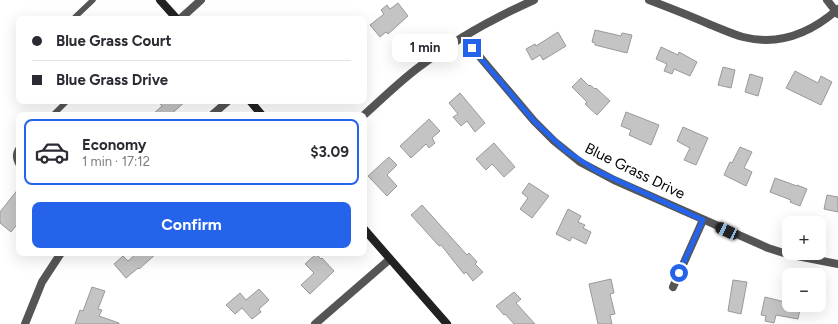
<!DOCTYPE html>
<html lang="en">
<head>
<meta charset="utf-8">
<style>
  body { margin:0; font-family:Figtree,sans-serif; background:#f2f2f3; color:#2b2b33; height:100vh; display:flex; flex-direction:column; font-size:15px; white-space:nowrap }
  * { box-sizing:border-box; margin:0 }
  p { font-size:13px; color:#7c7c81 }
  .icon { flex:none; width:22px; height:22px; fill:none; stroke:currentColor; stroke-width:2; stroke-linecap:round; stroke-linejoin:round }
  .map { position:relative; flex:1; overflow:hidden }
  .drawer { position:absolute; left:16px; top:112px; width:351px; height:144px; display:flex; flex-direction:column; background:#fff; border-radius:8px; box-shadow:0 4px 16px #0002 }
  .drawer>* { flex:none }
  .banner { position:absolute; left:16px; top:16px; width:351px; height:88px; border-radius:8px; box-shadow:0 4px 16px #0002; display:grid; align-content:center; height:88px; padding:0 16px; background:#fff }
  .fabs { position:absolute; left:782px; top:216px; display:grid; gap:8px }
  .fabs a { display:grid; place-items:center; width:44px; height:44px; border-radius:8px; background:#fff; box-shadow:0 4px 16px #0002; font-size:20px }
  .end { position:absolute; width:18px; height:18px; margin:-9px; border:5px solid #2563eb; background:#fff; box-shadow:0 0 0 2px #fff }
  .from { border-radius:50% }
  .bubble { position:absolute; height:28px; border-radius:8px; background:#fff; box-shadow:0 4px 16px #0002; font-size:13px; font-weight:700; line-height:28px; text-align:center }
  .car { position:absolute; width:12px; height:24px; margin:-12px -6px; border-radius:5px; box-shadow:0 0 3px 1px #0007; background:linear-gradient(#222 24%,#8ab4d8 0 40%,#222 0 76%,#8ab4d8 0 86%,#222 0) }
  .banner b { display:flex; align-items:center; gap:14px; height:38px; font-size:15px }
  .banner b+b { border-top:1px solid #e1e1e2 }
  .banner i { width:10px; height:10px; background:#2b2b33 }
  ul { padding:7px 0 0; list-style:none }
  li { display:flex; align-items:center; gap:12px; height:66px; margin:0 8px 6px; padding:0 8px; border:2px solid transparent; border-radius:8px }
  li div { flex:1 }
  li b { display:block; font-size:15px }
  li em { font-style:normal; font-weight:700 }
  li.on { border-color:#2563eb }
  li>.icon { width:36px; height:36px; stroke-width:1.5 }
  .primary-button { display:flex; gap:8px; margin-top:auto; padding:8px 16px }
  .primary-button a { flex:1; height:46px; border-radius:8px; background:#2563eb; color:#fff; font-size:16px; font-weight:700; line-height:46px; text-align:center }
  .map>svg:first-child { display:block }
  .building { fill:#c4c4c4; stroke:#999 }
  .lines { fill:none; stroke-linecap:round; stroke-linejoin:round }
  .lane { stroke:#555; stroke-width:5.5 }
  .street { stroke:#555; stroke-width:8 }
  .secondary { stroke:#222; stroke-width:8 }
  .route { stroke:#2563eb; stroke-width:5 }
  .labels { text-anchor:middle; dominant-baseline:central; stroke-width:3.5; stroke-linejoin:round; paint-order:stroke }
  .street-label { font-size:15px; fill:#000; stroke:#fff }
</style>
</head>
<body>
<div class="map">
<svg width="838" height="324" viewBox="0 0 838 324">
  <rect width="100%" height="100%" fill="#fff"/>
  <g class="building">
    <path d="M 398,3 L 408,16 L 388,34 L 386,32 L 380,37 L 370,25 L 384,14 L 381,10 L 387,5 L 390,9 Z"/>
    <path d="M 595,30 L 621,36 L 622,33 L 632,35 L 627,53 L 595,45 L 595,43 L 592,42 Z"/>
    <path d="M 558,32 L 566,46 L 543,60 L 540,55 L 532,60 L 526,49 L 535,44 L 536,46 Z"/>
    <path d="M 661,47 L 678,55 L 679,52 L 697,62 L 690,76 L 674,69 L 672,74 L 664,71 L 667,64 L 656,59 Z"/>
    <path d="M 723,67 L 735,70 L 731,88 L 718,85 Z"/>
    <path d="M 795,71 L 818,83 L 821,76 L 832,82 L 821,105 L 786,88 Z"/>
    <path d="M 750,74 L 763,78 L 758,96 L 745,92 Z"/>
    <path d="M 581,78 L 589,86 L 590,85 L 595,89 L 596,88 L 610,101 L 597,115 L 585,104 L 587,102 L 572,87 Z"/>
    <path d="M 460,93 L 485,123 L 475,132 L 467,121 L 461,126 L 453,117 L 458,114 L 449,103 Z"/>
    <path d="M 158,101 L 186,101 L 170,115 L 152,115 L 162,106 Z"/>
    <path d="M 626,112 L 659,125 L 651,145 L 629,135 L 631,130 L 621,126 Z"/>
    <path d="M 429,119 L 440,131 L 432,138 L 435,143 L 429,148 L 426,144 L 411,158 L 400,146 Z"/>
    <path d="M 683,127 L 708,138 L 696,165 L 684,160 L 690,148 L 677,141 Z"/>
    <path d="M 494,143 L 515,167 L 504,177 L 492,164 L 486,170 L 476,159 Z"/>
    <path d="M 740,147 L 752,152 L 744,168 L 752,172 L 746,186 L 724,175 L 730,162 L 732,163 Z"/>
    <path d="M 389,157 L 397,165 L 387,175 L 397,186 L 387,196 L 368,176 Z"/>
    <path d="M 775,178 L 797,186 L 797,185 L 807,189 L 800,206 L 790,202 L 791,200 L 770,192 Z"/>
    <path d="M 529,183 L 549,196 L 532,218 L 520,209 L 528,198 L 522,193 Z"/>
    <path d="M 19,188 L 19,222 L 11,232 L 0,223 L 0,212 Z"/>
    <path d="M 827,195 L 838,197 L 838,212 L 824,209 Z"/>
    <path d="M 422,205 L 467,255 L 469,253 L 477,262 L 475,264 L 483,272 L 473,281 L 466,272 L 464,274 L 441,245 L 439,246 L 411,215 Z"/>
    <path d="M 568,209 L 581,216 L 578,222 L 585,225 L 583,228 L 591,232 L 586,244 L 572,237 L 570,241 L 556,234 Z"/>
    <path d="M 137,253 L 157,253 L 139,269 L 138,268 L 126,278 L 114,264 L 123,256 L 128,261 Z"/>
    <path d="M 316,254 L 321,259 L 322,258 L 334,271 L 310,294 L 301,285 L 314,273 L 305,264 Z"/>
    <path d="M 611,279 L 614,293 L 610,294 L 615,314 L 610,315 L 612,324 L 598,324 L 589,284 Z"/>
    <path d="M 733,280 L 747,282 L 741,314 L 728,311 Z"/>
    <path d="M 92,287 L 105,291 L 98,309 L 102,310 L 99,316 L 119,323 L 119,324 L 75,324 L 80,310 L 83,311 Z"/>
    <path d="M 259,289 L 269,300 L 259,309 L 261,312 L 252,319 L 242,308 L 235,314 L 226,305 L 240,293 L 246,300 Z"/>
    <path d="M 514,292 L 521,299 L 516,303 L 535,324 L 514,324 L 505,314 L 504,315 L 496,306 Z"/>
    <path d="M 765,297 L 789,303 L 789,305 L 801,305 L 798,319 L 776,315 L 774,323 L 765,321 L 766,316 L 761,315 Z"/>
  </g>
  <g class="lines">
    <g class="lane">
      <path d="M 73,19 L 93,0"/>
      <path d="M 53,115 L 67,101"/>
      <path d="M 19,147 C 14,154 15,159 19,166"/>
    </g>
    <g class="street">
      <path d="M 649,0 C 670,8 691,16 711,25 C 722,29 732,34 743,37 C 779,46 811,33 838,9"/>
      <path d="M 827,0 L 838,14"/>
      <path d="M 180,19 L 201,0"/>
      <path d="M 463,37 L 534,121 L 554,141 L 580,162 L 614,180 L 768,248 L 787,254 L 838,264"/>
      <path d="M 212,115 L 228,101"/>
      <path d="M 364,115 C 382,99 399,82 419,67 C 454,40 494,18 534,0"/>
      <path d="M 673,287 L 703,220"/>
      <path d="M 25,324 L 42,282 L 61,253"/>
      <path d="M 315,324 L 390,259"/>
    </g>
    <g class="secondary">
      <path d="M 160,0 L 177,19"/>
      <path d="M 250,101 L 262,115"/>
      <path d="M 364,229 L 447,324"/>
    </g>
  </g>
  <g class="lines">
    <path class="route" d="M 472,48 L 534,121 L 565,150 L 597,171 L 703,220 L 679,273"/>
  </g>
  <g class="labels">
    <g class="street-label">
      <text transform="translate(635 171) rotate(26)">Blue Grass Drive</text>
    </g>
  </g>
</svg>
<div class="fabs">
<a>+</a>
<a>−</a>
</div>
<i class="end from" style="left:679px;top:273px"></i>
<i class="end" style="left:472px;top:48px"></i>
<div class="bubble" style="left:392px;top:34px;width:66px">1 min</div>
<i class="car" style="left:727px;top:231px;rotate:295deg"></i>
<div class="banner">
<b><i class="from"></i>Blue Grass Court</b>
<b><i></i>Blue Grass Drive</b>
</div>
<section class="drawer">
<ul>
<li class="on"><svg class="icon" aria-label="car" viewBox="0 0 24 24"><path d="M5 17H2v-5l4-1 3-4h7l3 4 3 1v5h-3M9 17h6M6 11h13"/><circle cx="7" cy="17" r="2"/><circle cx="17" cy="17" r="2"/></svg><div><b>Economy</b><p>1 min · 17:12</p></div><em>$3.09</em></li>
</ul>
<div class="primary-button"><a>Confirm</a></div>
</section>
</div>
</body>
</html>
